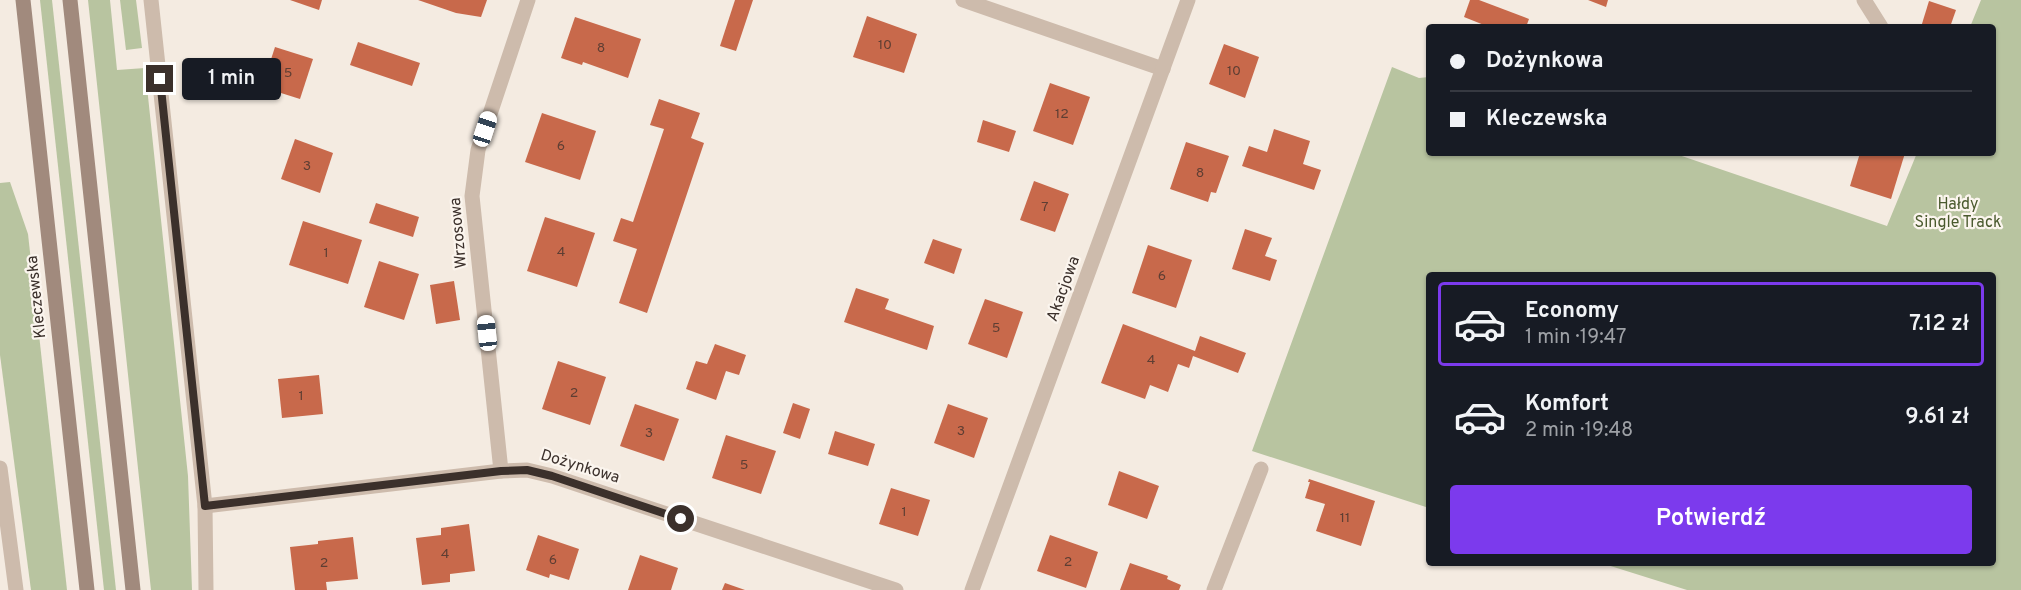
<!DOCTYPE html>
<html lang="pl">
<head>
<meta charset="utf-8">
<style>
  body { margin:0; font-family:Overpass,sans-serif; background:#20242c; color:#f1f3f6; height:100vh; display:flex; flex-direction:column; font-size:22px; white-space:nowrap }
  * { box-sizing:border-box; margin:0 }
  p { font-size:20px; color:#9ea1a6 }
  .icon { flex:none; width:33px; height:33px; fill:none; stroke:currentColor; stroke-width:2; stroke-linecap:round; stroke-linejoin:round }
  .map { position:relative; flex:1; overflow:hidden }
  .side { position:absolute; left:1426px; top:272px; width:570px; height:294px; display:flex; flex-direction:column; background:#171b24; border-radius:6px; box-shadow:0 2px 4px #0004 }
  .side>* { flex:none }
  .hud { position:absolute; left:1426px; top:24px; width:570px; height:132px; border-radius:6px; box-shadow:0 2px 4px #0004; display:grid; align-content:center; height:132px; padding:0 24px; background:#171b24 }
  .end { position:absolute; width:27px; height:27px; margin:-14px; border:8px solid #3b302b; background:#fff; box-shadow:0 0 0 3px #fff }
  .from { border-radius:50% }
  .bubble { position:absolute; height:42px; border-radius:6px; background:#171b24; box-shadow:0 2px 4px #0004; font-size:20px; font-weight:600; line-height:42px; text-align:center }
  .car { position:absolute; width:18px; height:36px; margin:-18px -9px; border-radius:8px; box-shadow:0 0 4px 2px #0007; background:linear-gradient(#fff 24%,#345 0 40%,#fff 0 76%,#345 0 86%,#fff 0) }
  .hud b { display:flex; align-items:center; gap:21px; height:57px; font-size:22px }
  .hud b+b { border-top:2px solid #363941 }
  .hud i { width:15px; height:15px; background:#f1f3f6 }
  ul { padding:10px 0 0; list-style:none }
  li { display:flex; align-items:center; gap:18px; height:84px; margin:0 12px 9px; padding:0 12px; border:3px solid transparent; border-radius:6px }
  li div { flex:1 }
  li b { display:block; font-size:22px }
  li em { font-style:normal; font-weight:600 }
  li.selected { border-color:#7c3aed }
  li>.icon { width:54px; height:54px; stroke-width:1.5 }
  .action { display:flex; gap:12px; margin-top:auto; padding:12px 24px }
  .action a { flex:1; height:69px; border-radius:6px; background:#7c3aed; color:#fff; font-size:24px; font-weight:600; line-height:69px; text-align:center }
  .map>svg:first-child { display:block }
  .green { fill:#b8c4a0 }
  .building { fill:#c8694b }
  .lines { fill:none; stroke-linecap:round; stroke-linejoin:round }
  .service { stroke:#cdbbac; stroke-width:15 }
  .minor { stroke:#cdbbac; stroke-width:15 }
  .secondary { stroke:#a18a7d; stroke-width:15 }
  .route { stroke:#3b302b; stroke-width:8 }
  .labels { text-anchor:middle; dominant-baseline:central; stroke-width:4.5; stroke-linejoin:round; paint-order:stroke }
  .number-label { font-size:14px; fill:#5e3e33 }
  .park-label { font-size:16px; fill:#4a5a2e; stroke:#fbf5ee }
  .street-label { font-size:16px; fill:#3b302b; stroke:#fbf5ee }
</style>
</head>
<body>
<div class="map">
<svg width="2021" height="590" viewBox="0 0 2021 590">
  <rect width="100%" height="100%" fill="#f4ebe1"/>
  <g class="green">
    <path d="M 40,0 L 52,0 L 116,590 L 104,590 Z"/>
    <path d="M 88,0 L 110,0 L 117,70 L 145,68 L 188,476 L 192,590 L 151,590 Z"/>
    <path d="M 120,0 L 136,0 L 142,48 L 126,50 Z"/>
    <path d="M 1981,0 L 2021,0 L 2021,590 L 1687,590 L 1601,563 L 1994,562 L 1994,274 L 1430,274 L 1429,508 L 1252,451 L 1392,67 L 1419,78 L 1429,77 L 1430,153 L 1673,153 L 1887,226 L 1917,153 L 1994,153 L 1994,27 L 1970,27 Z"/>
    <path d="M 10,182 L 28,234 L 67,590 L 31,590 L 0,355 L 0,183 Z"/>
  </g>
  <g class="building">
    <path d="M 290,0 L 322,0 L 319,10 Z"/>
    <path d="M 418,0 L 487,0 L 481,17 L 456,13 Z"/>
    <path d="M 735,0 L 753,0 L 736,51 L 720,46 Z"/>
    <path d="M 1470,0 L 1479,0 L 1529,19 L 1526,27 L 1489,27 L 1464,17 Z"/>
    <path d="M 1588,0 L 1608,0 L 1606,7 Z"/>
    <path d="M 1929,1 L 1956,10 L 1950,27 L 1921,27 Z"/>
    <path d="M 867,16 L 917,34 L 904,73 L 853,57 Z"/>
    <path d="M 575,17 L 641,39 L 628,78 L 583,62 L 582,65 L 561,58 Z"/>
    <path d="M 358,42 L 420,63 L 412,86 L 350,65 Z"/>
    <path d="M 1224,44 L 1259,57 L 1245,98 L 1209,84 Z"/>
    <path d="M 275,47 L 313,59 L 300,99 L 262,87 Z"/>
    <path d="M 1050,83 L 1090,97 L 1073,145 L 1033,131 Z"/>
    <path d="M 659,99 L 700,113 L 691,138 L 704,143 L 647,313 L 619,303 L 637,249 L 613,241 L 621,218 L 633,222 L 664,129 L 650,125 Z"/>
    <path d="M 542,113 L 596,131 L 580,180 L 525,162 Z"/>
    <path d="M 983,120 L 1016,131 L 1009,152 L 977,142 Z"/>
    <path d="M 1274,129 L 1310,141 L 1303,164 L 1321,170 L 1314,190 L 1242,166 L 1249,146 L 1267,152 Z"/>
    <path d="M 295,139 L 333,153 L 320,193 L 281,179 Z"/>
    <path d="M 1186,142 L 1229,156 L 1216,193 L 1211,192 L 1208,202 L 1170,189 Z"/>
    <path d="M 1860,153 L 1905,153 L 1891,199 L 1850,186 Z"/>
    <path d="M 1034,181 L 1069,194 L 1055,232 L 1020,220 Z"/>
    <path d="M 376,203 L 419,217 L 413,237 L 369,223 Z"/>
    <path d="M 545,217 L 595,233 L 577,287 L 527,271 Z"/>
    <path d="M 303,221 L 362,240 L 348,284 L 289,265 Z"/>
    <path d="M 1245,229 L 1272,238 L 1265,256 L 1277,260 L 1270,281 L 1232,269 Z"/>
    <path d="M 933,239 L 962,249 L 954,274 L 924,263 Z"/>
    <path d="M 1148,245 L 1192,260 L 1176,308 L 1132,293 Z"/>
    <path d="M 379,261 L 419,274 L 404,320 L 364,307 Z"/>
    <path d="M 454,281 L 460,320 L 436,324 L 430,285 Z"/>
    <path d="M 856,288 L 889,299 L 885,309 L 934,326 L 927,350 L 844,322 Z"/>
    <path d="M 985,299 L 1023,312 L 1007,358 L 968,344 Z"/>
    <path d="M 1123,324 L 1195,351 L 1200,336 L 1246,353 L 1238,373 L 1193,356 L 1189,368 L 1178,364 L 1168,392 L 1150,385 L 1145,399 L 1101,383 Z"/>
    <path d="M 715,344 L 746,355 L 739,375 L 726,371 L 716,400 L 686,389 L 696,361 L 707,364 Z"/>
    <path d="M 558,361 L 606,377 L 590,425 L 542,409 Z"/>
    <path d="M 319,375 L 323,414 L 282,418 L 278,379 Z"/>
    <path d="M 793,403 L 810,409 L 800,439 L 783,433 Z"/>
    <path d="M 635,404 L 679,419 L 664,461 L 620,446 Z"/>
    <path d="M 948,404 L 988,418 L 974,458 L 934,443 Z"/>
    <path d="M 835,431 L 875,444 L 868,466 L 828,454 Z"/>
    <path d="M 726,435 L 776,451 L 761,494 L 712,478 Z"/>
    <path d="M 1119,471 L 1159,486 L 1147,519 L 1108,505 Z"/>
    <path d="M 1309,479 L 1375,501 L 1361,546 L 1316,531 L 1325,504 L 1305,498 L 1310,482 L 1308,482 Z"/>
    <path d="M 891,488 L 930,500 L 918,536 L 879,524 Z"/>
    <path d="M 469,524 L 475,571 L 450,574 L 450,582 L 422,585 L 416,538 L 441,535 L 441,528 Z"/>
    <path d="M 538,535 L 579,549 L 569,580 L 550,574 L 549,578 L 526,570 Z"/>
    <path d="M 1050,535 L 1098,552 L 1086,588 L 1037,571 Z"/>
    <path d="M 353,537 L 358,579 L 326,582 L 327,590 L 295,590 L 290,547 L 318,544 L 318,541 Z"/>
    <path d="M 640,555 L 678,568 L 671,590 L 628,590 Z"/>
    <path d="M 1130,563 L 1168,576 L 1167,579 L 1181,585 L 1179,590 L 1120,590 Z"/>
    <path d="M 725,583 L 745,590 L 722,590 Z"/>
  </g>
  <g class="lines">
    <path class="service" d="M 1214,590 L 1261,469"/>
    <g class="minor">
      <path d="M 151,0 L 205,506 L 206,590"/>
      <path d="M 963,0 L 1163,69"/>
      <path d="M 1864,0 L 1881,27"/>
      <path d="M 0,468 L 16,590"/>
      <path d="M 501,471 L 472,196 L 478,150 L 528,0"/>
      <path d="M 205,506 L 501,471 L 527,470 L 552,476 L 896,590"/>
      <path d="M 972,590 L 1188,0"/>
    </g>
    <g class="secondary">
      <path d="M 23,0 L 87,590"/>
      <path d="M 70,0 L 133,590"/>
    </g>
  </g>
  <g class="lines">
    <path class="route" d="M 160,79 L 205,506 L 501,471 L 527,470 L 552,476 L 681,519"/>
  </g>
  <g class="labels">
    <g class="number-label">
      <text x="885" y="45">10</text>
      <text x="601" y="48">8</text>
      <text x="1234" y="71">10</text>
      <text x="288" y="73">5</text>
      <text x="1062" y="114">12</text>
      <text x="561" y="146">6</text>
      <text x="307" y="166">3</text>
      <text x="1200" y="173">8</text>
      <text x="1045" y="207">7</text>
      <text x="561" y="252">4</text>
      <text x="326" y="253">1</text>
      <text x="1162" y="276">6</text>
      <text x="996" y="328">5</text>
      <text x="1151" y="360">4</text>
      <text x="574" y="393">2</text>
      <text x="301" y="396">1</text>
      <text x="961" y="431">3</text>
      <text x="649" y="433">3</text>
      <text x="744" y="465">5</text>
      <text x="904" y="512">1</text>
      <text x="1345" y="518">11</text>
      <text x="445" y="554">4</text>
      <text x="553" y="560">6</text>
      <text x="1068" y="562">2</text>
      <text x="324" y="563">2</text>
    </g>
    <g class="park-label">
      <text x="1958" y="205">Hałdy<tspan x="1958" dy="18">Single Track</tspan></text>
    </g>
    <g class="street-label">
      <text transform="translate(459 233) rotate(-95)">Wrzosowa</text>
      <text transform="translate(1064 289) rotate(-70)">Akacjowa</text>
      <text transform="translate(37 297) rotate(-96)">Kleczewska</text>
      <text transform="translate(580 467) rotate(17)">Dożynkowa</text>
    </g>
  </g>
</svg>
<i class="end from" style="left:681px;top:519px"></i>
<i class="end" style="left:160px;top:79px"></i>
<div class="bubble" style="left:182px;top:58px;width:99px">1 min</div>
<i class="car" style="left:485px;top:129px;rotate:18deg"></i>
<i class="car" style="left:487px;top:333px;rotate:354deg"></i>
<div class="hud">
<b><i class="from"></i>Dożynkowa</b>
<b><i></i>Kleczewska</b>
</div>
<section class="side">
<ul>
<li class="selected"><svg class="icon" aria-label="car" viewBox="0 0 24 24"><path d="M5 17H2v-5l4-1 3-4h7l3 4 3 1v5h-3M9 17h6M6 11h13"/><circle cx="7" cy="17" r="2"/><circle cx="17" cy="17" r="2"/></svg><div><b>Economy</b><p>1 min · 19:47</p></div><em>7.12 zł</em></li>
<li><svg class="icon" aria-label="car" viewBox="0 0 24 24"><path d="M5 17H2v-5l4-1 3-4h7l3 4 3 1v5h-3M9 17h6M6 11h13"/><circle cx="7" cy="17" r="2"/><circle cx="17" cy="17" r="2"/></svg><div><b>Komfort</b><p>2 min · 19:48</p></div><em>9.61 zł</em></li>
</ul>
<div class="action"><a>Potwierdź</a></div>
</section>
</div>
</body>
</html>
